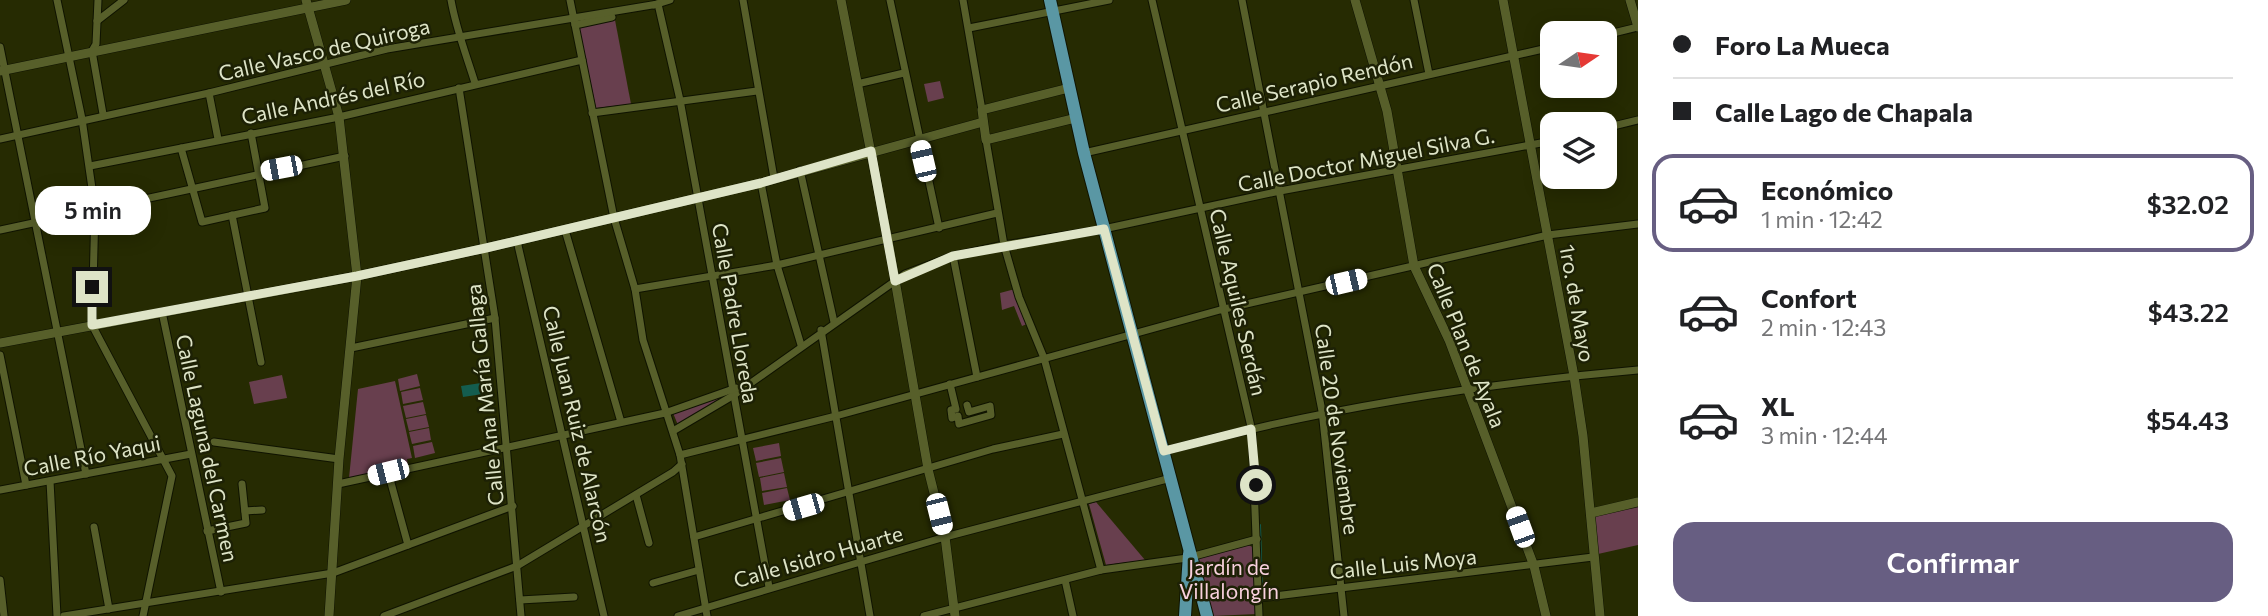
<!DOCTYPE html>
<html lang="es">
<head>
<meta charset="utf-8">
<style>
  body { margin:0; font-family:Commissioner,sans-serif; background:#f2f2f2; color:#202124; height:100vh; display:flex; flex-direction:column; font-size:26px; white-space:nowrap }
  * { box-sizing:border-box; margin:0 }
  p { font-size:23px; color:#757577 }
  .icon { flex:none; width:38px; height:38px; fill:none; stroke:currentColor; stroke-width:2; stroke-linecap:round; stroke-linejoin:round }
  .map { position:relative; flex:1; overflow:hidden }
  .drawer { display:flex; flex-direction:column; background:#fff; width:630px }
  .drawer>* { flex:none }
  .guide { display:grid; align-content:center; height:154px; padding:0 35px; background:#fff }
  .needle { width:46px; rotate:77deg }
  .tools { position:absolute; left:1540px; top:21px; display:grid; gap:14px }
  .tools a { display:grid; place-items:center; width:77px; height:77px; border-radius:14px; background:#fff; box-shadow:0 4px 18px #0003; font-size:35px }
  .end { position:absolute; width:32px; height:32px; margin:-16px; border:9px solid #dee4c7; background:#111; box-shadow:0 0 0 4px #111 }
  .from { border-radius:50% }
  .bubble { position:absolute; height:49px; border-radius:21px; background:#fff; box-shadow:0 4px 18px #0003; font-size:23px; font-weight:600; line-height:49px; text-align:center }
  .car { position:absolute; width:21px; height:42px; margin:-21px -10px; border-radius:9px; box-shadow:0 0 5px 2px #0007; background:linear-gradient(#fff 24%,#345 0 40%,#fff 0 76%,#345 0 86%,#fff 0) }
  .guide b { display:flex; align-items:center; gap:24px; height:66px; font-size:26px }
  .guide b+b { border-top:2px solid #e0e0e0 }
  .guide i { width:18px; height:18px; background:#202124 }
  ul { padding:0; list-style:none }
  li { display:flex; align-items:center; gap:21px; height:98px; margin:0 14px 10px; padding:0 21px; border:4px solid transparent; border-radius:21px }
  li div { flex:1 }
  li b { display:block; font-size:26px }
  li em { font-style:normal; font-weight:600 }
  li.current { border-color:#675e82 }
  li>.icon { width:63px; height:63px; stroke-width:1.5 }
  .button { display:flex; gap:14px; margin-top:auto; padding:14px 35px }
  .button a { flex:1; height:80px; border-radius:21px; background:#675e82; color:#fff; font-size:28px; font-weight:600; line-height:80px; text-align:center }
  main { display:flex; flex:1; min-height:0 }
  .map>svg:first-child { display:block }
  .green { fill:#683f4e }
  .water { fill:#145d4f }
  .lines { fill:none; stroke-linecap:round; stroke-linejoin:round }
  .stream { stroke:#145d4f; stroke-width:2 }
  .minor-casing { stroke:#0f1300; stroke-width:9 }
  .tertiary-casing { stroke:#0f1300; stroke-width:10 }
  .primary-casing { stroke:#0f1300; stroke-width:14 }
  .minor { stroke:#575f2a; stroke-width:7 }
  .tertiary { stroke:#575f2a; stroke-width:9 }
  .primary { stroke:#5a97a4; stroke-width:12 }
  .route { stroke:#dee4c7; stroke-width:9 }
  .labels { text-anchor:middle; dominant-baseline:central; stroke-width:5; stroke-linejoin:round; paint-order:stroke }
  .street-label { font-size:21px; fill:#dee4c7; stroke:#1d2105 }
  .park-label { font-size:21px; fill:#f9d1de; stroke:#1d2105 }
</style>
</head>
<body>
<main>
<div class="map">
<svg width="1638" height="616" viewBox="0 0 1638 616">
  <rect width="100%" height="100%" fill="#262b02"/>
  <g class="green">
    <path d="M 615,20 L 631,104 L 596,108 L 579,27 Z"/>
    <path d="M 940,81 L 944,98 L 928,102 L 924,84 Z"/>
    <path d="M 1015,289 L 1027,324 L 1022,326 L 1014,306 L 1002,310 L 1000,293 Z"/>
    <path d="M 417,374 L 420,386 L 400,391 L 398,379 Z"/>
    <path d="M 282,375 L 287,398 L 254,404 L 249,382 Z"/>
    <path d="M 395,381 L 412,458 L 407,459 L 408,465 L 349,478 L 358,389 Z"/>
    <path d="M 420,388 L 423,400 L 403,404 L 401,392 Z"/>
    <path d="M 723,396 L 680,425 L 678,425 L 673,413 Z"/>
    <path d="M 423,402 L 426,414 L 406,418 L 403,406 Z"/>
    <path d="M 426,415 L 429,427 L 409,431 L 406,419 Z"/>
    <path d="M 429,428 L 431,440 L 412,444 L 409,432 Z"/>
    <path d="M 432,442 L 435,453 L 415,458 L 413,446 Z"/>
    <path d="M 779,443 L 781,456 L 756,461 L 753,448 Z"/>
    <path d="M 781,458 L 784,472 L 759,477 L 756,463 Z"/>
    <path d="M 784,473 L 787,487 L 762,491 L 760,478 Z"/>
    <path d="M 787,488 L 790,500 L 764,505 L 762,493 Z"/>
    <path d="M 1096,502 L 1145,560 L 1106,565 L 1089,504 Z"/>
    <path d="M 1638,505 L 1638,545 L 1598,554 L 1593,515 Z"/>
    <path d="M 1248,545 L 1255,548 L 1257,614 L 1212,616 L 1196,557 Z"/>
  </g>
  <path class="water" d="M 481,383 L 483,394 L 463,397 L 461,386 Z"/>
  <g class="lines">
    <path class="stream" d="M 1260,525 L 1262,590"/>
    <defs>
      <g id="minor">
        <path d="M 57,0 L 82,119 L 95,209 L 92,325 L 172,476 L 143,616"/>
        <path d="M 98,0 L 96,44 L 92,51 L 103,114"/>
        <path d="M 451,0 C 456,29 466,54 475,83"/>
        <path d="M 570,0 L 614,218 L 635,289 L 643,340 L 680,455 L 707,616"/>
        <path d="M 743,0 L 774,178"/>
        <path d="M 890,0 L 939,228"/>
        <path d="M 963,0 L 982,110"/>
        <path d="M 1152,0 L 1252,431 L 1259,616"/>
        <path d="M 1242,0 L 1322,411 L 1344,616"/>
        <path d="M 1414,0 L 1429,74"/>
        <path d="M 658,4 L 680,100 L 769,587"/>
        <path d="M 654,5 L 670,0"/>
        <path d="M 97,21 L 124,0"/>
        <path d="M 575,25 L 612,17"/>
        <path d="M 969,28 L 1109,0"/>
        <path d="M 1605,35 L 1638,27"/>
        <path d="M 0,47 L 86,474"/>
        <path d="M 857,84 L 904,73"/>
        <path d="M 459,88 L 495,318 L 521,616"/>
        <path d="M 209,93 L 218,139"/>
        <path d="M 592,113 L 757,91"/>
        <path d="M 1605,128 L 1638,120"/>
        <path d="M 0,139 L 209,93 L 387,49 L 658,4"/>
        <path d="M 986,140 L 1004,245 L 1019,297 L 1044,358 L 1101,570"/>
        <path d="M 181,148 L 202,222 L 265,208 L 251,133"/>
        <path d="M 1084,153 L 1552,47"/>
        <path d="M 90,166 L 339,117 L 582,60"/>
        <path d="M 800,170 L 834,322"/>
        <path d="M 761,183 L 777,265 L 801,345"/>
        <path d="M 232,215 L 261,362"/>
        <path d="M 0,230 L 345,156"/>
        <path d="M 565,230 L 621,422"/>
        <path d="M 517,241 L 604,616"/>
        <path d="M 953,256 L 977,377"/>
        <path d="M 635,289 L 777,265 L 997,213"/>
        <path d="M 162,312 L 221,592"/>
        <path d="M 821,330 L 870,616"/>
        <path d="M 351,348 L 495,318"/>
        <path d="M 0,355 L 26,485"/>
        <path d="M 950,384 L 956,409 L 951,410 L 952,418 L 958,416 L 959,424 L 991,415 L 990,406 L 969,412 L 967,405"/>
        <path d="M 673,431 L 734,395 L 905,274 L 953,256 L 1004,245 L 1099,230 L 1280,191 L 1552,141"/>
        <path d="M 214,442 L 339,459"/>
        <path d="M 1164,451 C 1319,409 1477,384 1638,370"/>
        <path d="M 680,455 L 836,416 L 1220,310 L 1548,235 L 1638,224"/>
        <path d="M 388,472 L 408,545"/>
        <path d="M 50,481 L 57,616"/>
        <path d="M 338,484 L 665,413 L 736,388"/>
        <path d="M 0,490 L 191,454"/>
        <path d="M 636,495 L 649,543"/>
        <path d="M 245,511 L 262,510"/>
        <path d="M 94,527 L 109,609"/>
        <path d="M 207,531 L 246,523 L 242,484"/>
        <path d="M 694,537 L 993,449 L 1063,434"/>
        <path d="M 0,580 L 4,616"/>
        <path d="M 1065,580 L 1073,616"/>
        <path d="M 653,583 L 699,570"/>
        <path d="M 1259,598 L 1593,557"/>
        <path d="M 520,600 L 574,597"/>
        <path d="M 64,616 L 333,573 L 513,506"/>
        <path d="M 384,616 L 517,566 L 673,472 L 682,464"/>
        <path d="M 678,616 L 945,537 L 1171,478"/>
        <path d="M 924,616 L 1101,570 L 1187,558 L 1257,539"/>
      </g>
      <g id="tertiary">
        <path d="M 306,0 L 339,117 L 357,276 L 339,459 L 329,616"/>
        <path d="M 841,0 L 888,240 L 928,469 L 945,537 L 955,616"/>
        <path d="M 1355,0 L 1387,111 L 1414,266 L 1449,340 L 1534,566 L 1546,616"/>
        <path d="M 1503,0 L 1574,376 L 1583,436 L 1600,616"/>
        <path d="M 1630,0 L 1638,27"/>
        <path d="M 0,71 L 346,0"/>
        <path d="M 1069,88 L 982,110 L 986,140 L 1076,118"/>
        <path d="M 0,343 L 357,276 L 486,248 L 761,183 L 983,122"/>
        <path d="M 1591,513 L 1638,502"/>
      </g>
      <g id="primary">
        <path d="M 1050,0 L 1084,153 L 1207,616"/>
        <path d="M 1185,616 L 1189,554"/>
      </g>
    </defs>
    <use href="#minor" class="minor-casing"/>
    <use href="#tertiary" class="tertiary-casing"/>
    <use href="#primary" class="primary-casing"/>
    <use href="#minor" class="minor"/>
    <use href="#tertiary" class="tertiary"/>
    <use href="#primary" class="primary"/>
  </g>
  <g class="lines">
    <path class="route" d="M 92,287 L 92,325 L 357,276 L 486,248 L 761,183 L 871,151 L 895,281 L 953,256 L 1104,229 L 1164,451 L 1251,429 L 1256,485"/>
  </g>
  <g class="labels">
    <g class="street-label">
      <text transform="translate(324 49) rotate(-13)">Calle Vasco de Quiroga</text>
      <text transform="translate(1314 82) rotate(-13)">Calle Serapio Rendón</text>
      <text transform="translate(333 97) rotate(-12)">Calle Andrés del Río</text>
      <text transform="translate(1366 159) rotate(-11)">Calle Doctor Miguel Silva G.</text>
      <text transform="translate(1239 302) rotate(77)">Calle Aquiles Serdán</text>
      <text transform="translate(1578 303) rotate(80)">1ro. de Mayo</text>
      <text transform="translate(736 313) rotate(80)">Calle Padre Lloreda</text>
      <text transform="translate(1467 345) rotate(68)">Calle Plan de Ayala</text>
      <text transform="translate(484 395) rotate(-96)">Calle Ana María Gallaga</text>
      <text transform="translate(578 424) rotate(77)">Calle Juan Ruiz de Alarcón</text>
      <text transform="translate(1338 429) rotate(82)">Calle 20 de Noviembre</text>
      <text transform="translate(208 448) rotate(78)">Calle Laguna del Carmen</text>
      <text transform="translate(92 455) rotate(-11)">Calle Río Yaqui</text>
      <text transform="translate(818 556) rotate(-16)">Calle Isidro Huarte</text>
      <text transform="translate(1403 563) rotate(-6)">Calle Luis Moya</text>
    </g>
    <g class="park-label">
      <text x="1229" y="566">Jardín de<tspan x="1229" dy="24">Villalongín</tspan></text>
    </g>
  </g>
</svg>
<div class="tools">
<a><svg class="needle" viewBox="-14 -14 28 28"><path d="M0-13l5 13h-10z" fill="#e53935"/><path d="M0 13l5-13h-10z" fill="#757577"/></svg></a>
<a><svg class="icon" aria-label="layers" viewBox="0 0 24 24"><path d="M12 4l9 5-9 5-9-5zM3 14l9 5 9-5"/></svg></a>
</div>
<i class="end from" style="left:1256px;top:485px"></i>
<i class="end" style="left:92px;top:287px"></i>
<div class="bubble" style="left:35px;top:186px;width:116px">5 min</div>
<i class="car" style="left:923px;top:161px;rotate:347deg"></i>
<i class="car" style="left:281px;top:168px;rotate:259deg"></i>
<i class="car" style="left:1346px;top:282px;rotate:77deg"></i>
<i class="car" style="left:388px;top:472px;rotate:256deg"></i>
<i class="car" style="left:803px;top:507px;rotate:254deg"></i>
<i class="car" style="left:939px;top:514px;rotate:166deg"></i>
<i class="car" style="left:1520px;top:527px;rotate:340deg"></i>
</div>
<section class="drawer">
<div class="guide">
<b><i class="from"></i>Foro La Mueca</b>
<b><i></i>Calle Lago de Chapala</b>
</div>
<ul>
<li class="current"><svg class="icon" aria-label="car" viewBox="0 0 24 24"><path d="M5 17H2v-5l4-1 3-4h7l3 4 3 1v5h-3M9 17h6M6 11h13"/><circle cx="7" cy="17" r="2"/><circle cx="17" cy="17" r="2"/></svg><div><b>Económico</b><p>1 min · 12:42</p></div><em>$32.02</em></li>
<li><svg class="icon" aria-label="car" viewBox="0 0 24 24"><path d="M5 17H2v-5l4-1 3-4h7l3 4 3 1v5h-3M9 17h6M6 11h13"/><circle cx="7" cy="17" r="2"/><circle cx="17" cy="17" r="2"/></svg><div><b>Confort</b><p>2 min · 12:43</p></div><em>$43.22</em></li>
<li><svg class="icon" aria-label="car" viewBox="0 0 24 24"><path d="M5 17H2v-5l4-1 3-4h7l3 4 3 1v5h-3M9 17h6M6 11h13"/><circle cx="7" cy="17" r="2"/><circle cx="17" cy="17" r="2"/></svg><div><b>XL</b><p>3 min · 12:44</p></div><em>$54.43</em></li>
</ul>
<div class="button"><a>Confirmar</a></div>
</section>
</main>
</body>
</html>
